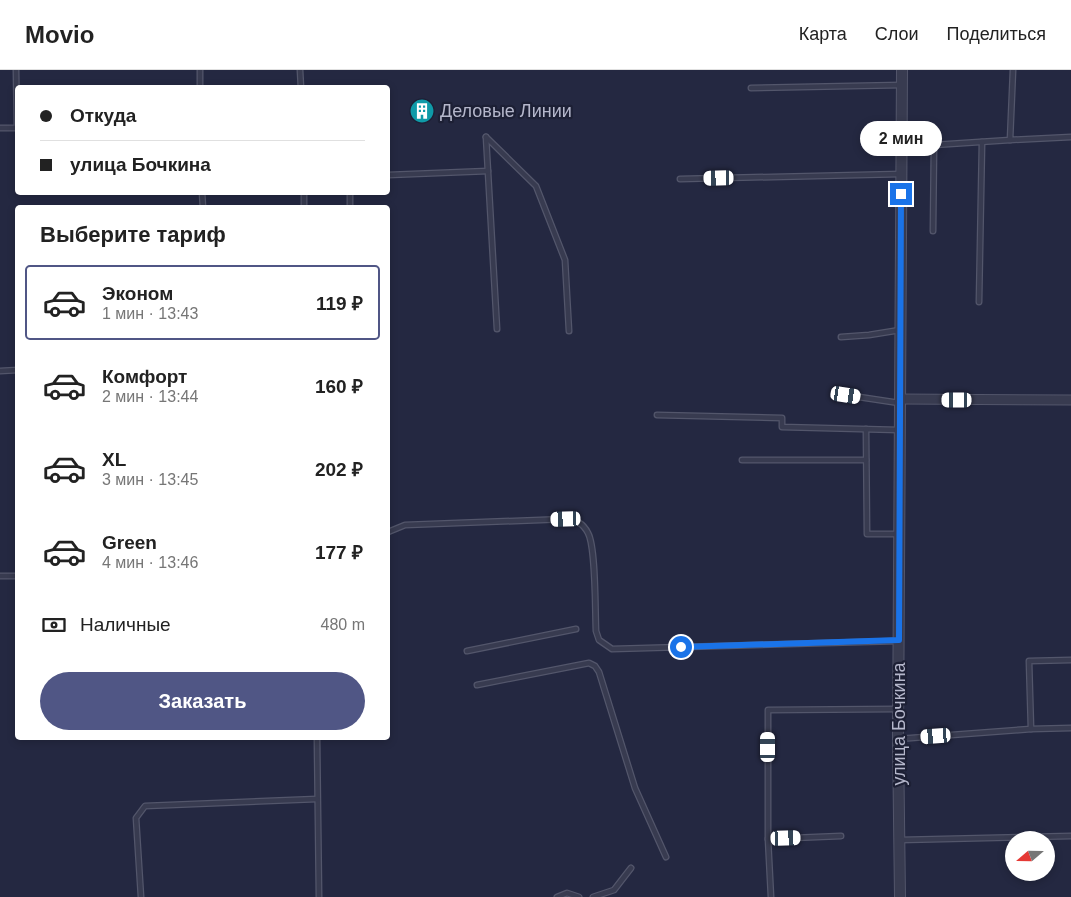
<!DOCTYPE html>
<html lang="ru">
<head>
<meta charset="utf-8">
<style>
  body { margin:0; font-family:Arial,sans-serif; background:#f6f6f6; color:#222; height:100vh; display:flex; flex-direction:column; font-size:19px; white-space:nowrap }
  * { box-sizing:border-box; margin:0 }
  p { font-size:16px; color:#767676 }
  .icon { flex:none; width:28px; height:28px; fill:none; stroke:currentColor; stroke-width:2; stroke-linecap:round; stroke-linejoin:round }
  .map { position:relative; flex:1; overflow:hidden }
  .details { position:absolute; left:15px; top:135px; width:375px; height:535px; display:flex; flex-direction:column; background:#fff; border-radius:5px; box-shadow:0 2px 8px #0003 }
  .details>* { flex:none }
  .top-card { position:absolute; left:15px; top:15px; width:375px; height:110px; border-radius:5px; box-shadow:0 2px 8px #0003; display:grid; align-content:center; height:110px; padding:0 25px; background:#fff }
  .needle { width:32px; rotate:250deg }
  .buttons { position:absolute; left:1005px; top:761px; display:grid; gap:10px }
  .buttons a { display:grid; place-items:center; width:50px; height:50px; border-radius:50%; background:#fff; box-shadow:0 2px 8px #0003; font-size:25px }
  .end { position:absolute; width:22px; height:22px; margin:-11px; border:6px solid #1a73e8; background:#fff; box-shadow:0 0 0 2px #fff }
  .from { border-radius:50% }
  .bubble { position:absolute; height:35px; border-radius:18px; background:#fff; box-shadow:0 2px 8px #0003; font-size:16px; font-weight:600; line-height:35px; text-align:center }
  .car { position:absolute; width:15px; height:30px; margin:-15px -8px; border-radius:6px; box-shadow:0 0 4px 1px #0007; background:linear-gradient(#fff 24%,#345 0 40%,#fff 0 76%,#345 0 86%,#fff 0) }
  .top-card b { display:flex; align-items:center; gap:18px; height:48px; font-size:19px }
  .top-card b+b { border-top:1px solid #e0e0e0 }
  .top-card i { width:12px; height:12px; background:#222 }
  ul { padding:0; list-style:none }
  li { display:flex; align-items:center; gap:15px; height:75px; margin:0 10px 8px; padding:0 15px; border:2px solid transparent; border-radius:5px }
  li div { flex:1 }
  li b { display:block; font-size:19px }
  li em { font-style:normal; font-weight:600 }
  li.selected { border-color:#505685 }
  li>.icon { width:45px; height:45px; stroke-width:1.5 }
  h2 { padding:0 25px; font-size:22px; line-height:60px }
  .pay { display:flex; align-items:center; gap:12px; height:55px; padding:0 25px; font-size:19px }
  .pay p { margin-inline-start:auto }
  .button { display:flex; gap:10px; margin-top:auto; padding:10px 25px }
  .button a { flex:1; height:58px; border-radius:30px; background:#505685; color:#fff; font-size:20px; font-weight:600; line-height:58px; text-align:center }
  header { display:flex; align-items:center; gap:30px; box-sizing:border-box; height:70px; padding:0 25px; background:#fff; border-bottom:1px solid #e0e0e0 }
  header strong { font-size:24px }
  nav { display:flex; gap:28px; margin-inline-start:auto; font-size:18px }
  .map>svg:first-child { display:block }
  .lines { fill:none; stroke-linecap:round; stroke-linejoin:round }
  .service-casing { stroke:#53566b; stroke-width:7 }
  .minor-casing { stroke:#53566b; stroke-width:11 }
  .tertiary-casing { stroke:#53566b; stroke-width:12 }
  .service { stroke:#383b50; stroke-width:4.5 }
  .minor { stroke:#383b50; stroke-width:9 }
  .tertiary { stroke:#383b50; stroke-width:10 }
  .route { stroke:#1a73e8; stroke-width:6 }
  .labels { text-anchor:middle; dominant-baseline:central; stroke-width:4.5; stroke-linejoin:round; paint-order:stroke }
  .poi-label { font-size:18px; fill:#b5b7cb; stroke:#1d2035; text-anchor:start }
  .street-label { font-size:18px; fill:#b5b7cb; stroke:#1d2035 }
</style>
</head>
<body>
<header>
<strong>Movio</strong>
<nav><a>Карта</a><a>Слои</a><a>Поделиться</a></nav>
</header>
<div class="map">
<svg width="1071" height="827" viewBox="0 0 1071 827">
  <rect width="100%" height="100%" fill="#242841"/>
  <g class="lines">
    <defs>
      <g id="service">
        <path d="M 200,0 L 200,18"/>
        <path d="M 300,0 L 301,18"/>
        <path d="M 1013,0 L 1010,70 L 1071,67"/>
        <path d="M 751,18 L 902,15"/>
        <path d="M 0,58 L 17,58 L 16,0"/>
        <path d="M 486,67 L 536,116 L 565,190 L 569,261"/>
        <path d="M 486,67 L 497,259"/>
        <path d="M 903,75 L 934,75 L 933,161"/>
        <path d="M 934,75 L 1010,70"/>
        <path d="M 388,105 L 488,101"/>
        <path d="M 680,109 L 901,104"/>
        <path d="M 202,122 L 203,138"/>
        <path d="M 304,122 L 304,138"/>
        <path d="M 350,122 L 350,138"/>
        <path d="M 979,232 L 982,72"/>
        <path d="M 841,267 L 869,265 L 900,260"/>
        <path d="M 0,301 L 18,300"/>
        <path d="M 846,325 L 899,333"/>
        <path d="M 657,345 L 782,348 L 782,357 L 899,360"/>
        <path d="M 866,359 L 867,464 L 899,464"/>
        <path d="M 742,390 L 866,390"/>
        <path d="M 388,462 L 405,455 L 566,449 C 576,450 583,453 588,463 C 596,477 595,541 596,561 L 599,570 L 612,579 L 898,571"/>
        <path d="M 0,506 L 18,506"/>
        <path d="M 467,581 L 576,559"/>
        <path d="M 477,615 L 589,593 L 595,596 L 599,602 L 635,718 L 666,787"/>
        <path d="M 1031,659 L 1029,591 L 1071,590"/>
        <path d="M 317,668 L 319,827"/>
        <path d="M 898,669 L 1031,659 L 1071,658"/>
        <path d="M 768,769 L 841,766"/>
        <path d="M 900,770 L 1071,766"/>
        <path d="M 141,827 L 136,748 L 145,736 L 317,729"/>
        <path d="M 557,827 L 567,823 L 579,827"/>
        <path d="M 593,827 L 614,820 L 631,798"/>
        <path d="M 771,827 L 768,769 L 768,640 L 897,639"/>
      </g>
      <path id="minor" d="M 900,329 L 1071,330"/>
      <path id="tertiary" d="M 900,827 L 898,669 L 902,0"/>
    </defs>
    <use href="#service" class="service-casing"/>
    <use href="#minor" class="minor-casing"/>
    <use href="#tertiary" class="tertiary-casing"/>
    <use href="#service" class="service"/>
    <use href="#minor" class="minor"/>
    <use href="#tertiary" class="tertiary"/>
  </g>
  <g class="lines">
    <path class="route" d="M 681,577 L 899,570 L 901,124"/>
  </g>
  <defs>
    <symbol id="building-disc" viewBox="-11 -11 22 22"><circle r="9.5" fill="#0f9aa8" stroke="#1d2035"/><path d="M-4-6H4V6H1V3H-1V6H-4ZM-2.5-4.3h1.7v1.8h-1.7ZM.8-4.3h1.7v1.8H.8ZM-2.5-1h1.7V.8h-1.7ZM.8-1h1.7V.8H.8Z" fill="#fff"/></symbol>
  </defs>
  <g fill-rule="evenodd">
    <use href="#building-disc" x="408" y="27" width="28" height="28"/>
  </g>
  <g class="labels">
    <g class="poi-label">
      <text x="440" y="41">Деловые Линии</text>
    </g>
    <g class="street-label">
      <text transform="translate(899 654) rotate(-90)">улица Бочкина</text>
    </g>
  </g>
</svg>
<div class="buttons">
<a><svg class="needle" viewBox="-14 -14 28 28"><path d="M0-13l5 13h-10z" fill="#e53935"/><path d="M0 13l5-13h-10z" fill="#767676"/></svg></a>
</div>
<i class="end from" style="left:681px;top:577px"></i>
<i class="end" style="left:901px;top:124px"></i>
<div class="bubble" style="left:860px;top:51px;width:82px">2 мин</div>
<i class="car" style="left:719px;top:108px;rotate:269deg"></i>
<i class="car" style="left:846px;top:325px;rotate:99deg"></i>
<i class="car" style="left:957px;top:330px;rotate:270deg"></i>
<i class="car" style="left:566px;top:449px;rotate:268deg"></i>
<i class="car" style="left:936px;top:666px;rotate:266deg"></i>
<i class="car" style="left:768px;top:677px;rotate:0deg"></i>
<i class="car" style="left:786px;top:768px;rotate:88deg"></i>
<div class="top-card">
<b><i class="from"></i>Откуда</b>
<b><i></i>улица Бочкина</b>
</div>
<section class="details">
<h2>Выберите тариф</h2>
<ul>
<li class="selected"><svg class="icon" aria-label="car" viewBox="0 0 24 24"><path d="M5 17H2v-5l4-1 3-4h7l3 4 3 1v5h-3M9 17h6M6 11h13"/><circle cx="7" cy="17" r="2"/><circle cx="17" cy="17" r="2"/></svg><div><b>Эконом</b><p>1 мин · 13:43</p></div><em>119 ₽</em></li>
<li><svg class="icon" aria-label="car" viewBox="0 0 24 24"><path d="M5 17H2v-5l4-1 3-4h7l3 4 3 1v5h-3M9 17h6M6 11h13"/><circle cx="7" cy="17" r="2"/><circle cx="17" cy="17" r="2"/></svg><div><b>Комфорт</b><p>2 мин · 13:44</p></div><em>160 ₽</em></li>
<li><svg class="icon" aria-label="car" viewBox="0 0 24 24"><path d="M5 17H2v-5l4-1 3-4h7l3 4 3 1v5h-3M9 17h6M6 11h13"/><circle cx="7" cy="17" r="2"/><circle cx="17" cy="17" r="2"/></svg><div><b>XL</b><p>3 мин · 13:45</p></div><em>202 ₽</em></li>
<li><svg class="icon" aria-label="car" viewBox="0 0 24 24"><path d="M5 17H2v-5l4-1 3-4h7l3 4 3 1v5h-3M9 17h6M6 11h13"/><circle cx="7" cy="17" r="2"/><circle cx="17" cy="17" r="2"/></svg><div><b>Green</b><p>4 мин · 13:46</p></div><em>177 ₽</em></li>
</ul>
<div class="pay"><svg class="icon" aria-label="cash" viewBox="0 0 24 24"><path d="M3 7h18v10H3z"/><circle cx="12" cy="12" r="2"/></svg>Наличные<p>480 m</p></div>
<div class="button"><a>Заказать</a></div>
</section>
</div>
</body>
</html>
